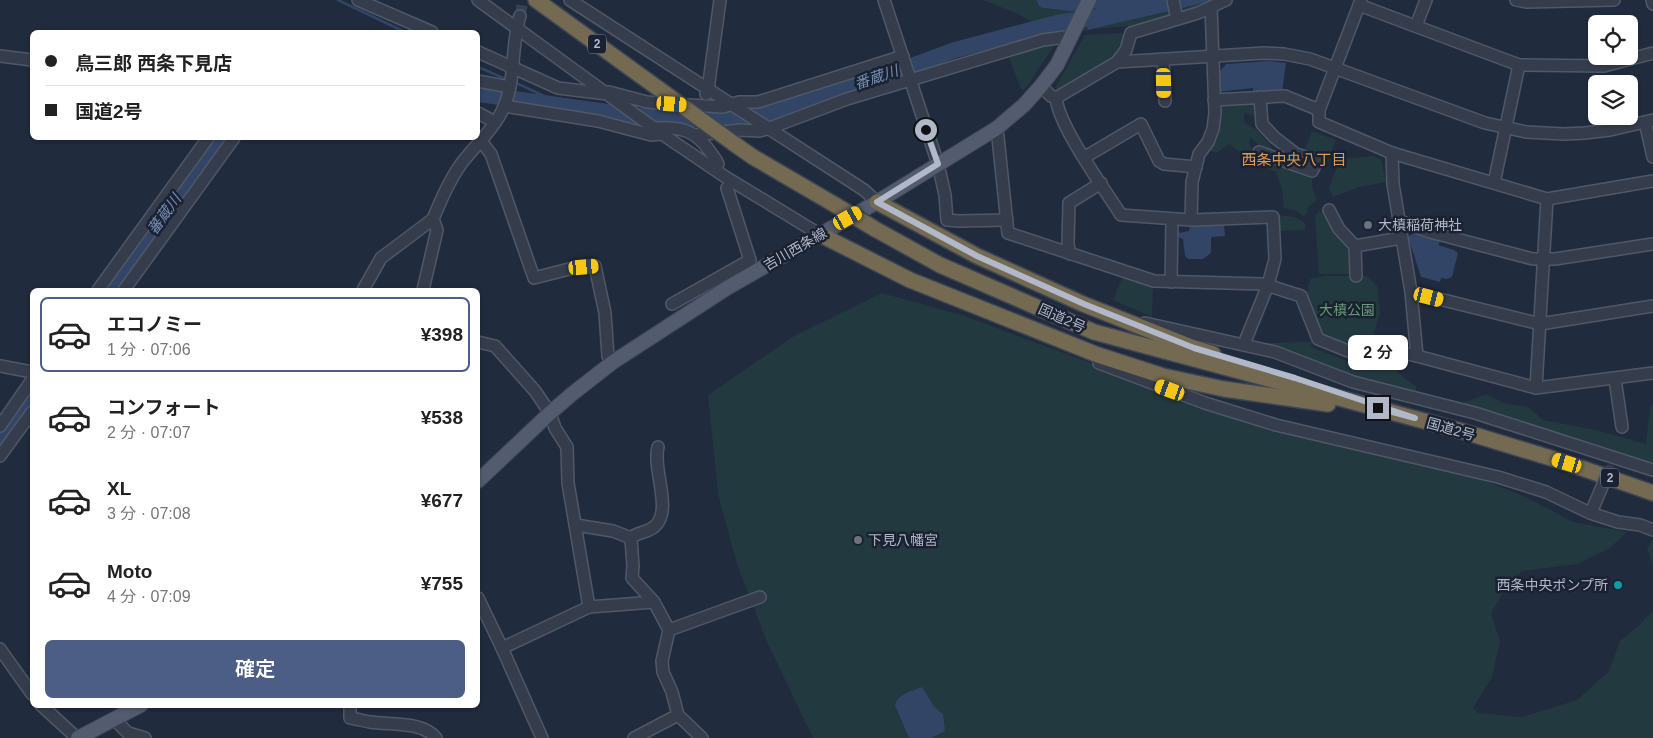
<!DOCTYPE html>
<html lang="ja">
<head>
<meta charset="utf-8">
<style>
  body { margin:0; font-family:Helvetica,"Noto Sans JP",sans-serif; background:#f2f2f2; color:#222; height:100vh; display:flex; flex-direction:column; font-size:19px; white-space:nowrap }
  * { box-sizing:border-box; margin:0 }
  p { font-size:16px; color:#767676 }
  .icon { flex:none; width:28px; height:28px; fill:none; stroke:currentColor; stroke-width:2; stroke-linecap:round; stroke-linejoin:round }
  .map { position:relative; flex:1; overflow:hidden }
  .panel { position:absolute; left:30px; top:288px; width:450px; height:420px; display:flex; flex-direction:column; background:#fff; border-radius:8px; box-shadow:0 1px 4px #0004 }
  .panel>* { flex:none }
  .hud { position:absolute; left:30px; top:30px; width:450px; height:110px; border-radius:8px; box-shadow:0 1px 4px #0004; display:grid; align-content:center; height:110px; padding:0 15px; background:#fff }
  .buttons { position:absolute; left:1588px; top:15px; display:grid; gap:10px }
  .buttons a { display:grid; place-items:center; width:50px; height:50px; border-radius:8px; background:#fff; box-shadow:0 1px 4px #0004; font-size:25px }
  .end { position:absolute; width:22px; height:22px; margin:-11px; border:6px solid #b0b8c9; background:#111; box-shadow:0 0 0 2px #111 }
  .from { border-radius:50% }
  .bubble { position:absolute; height:35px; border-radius:8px; background:#fff; box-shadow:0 1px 4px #0004; font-size:16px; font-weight:600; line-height:35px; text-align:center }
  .car { position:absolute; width:15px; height:30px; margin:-15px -8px; border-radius:6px; box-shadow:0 0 4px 1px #0007; background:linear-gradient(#f5c518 24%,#345 0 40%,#f5c518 0 76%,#345 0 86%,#f5c518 0) }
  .hud b { display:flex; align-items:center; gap:18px; height:48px; font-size:19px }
  .hud b+b { border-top:1px solid #e0e0e0 }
  .hud i { width:12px; height:12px; background:#222 }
  ul { padding:9px 0 0; list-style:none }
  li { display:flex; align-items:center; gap:15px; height:75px; margin:0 10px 8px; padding:0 5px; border:2px solid transparent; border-radius:8px }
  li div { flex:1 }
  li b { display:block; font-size:19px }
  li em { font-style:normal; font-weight:600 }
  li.on { border-color:#4c5e85 }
  li>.icon { width:45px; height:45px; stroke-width:1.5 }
  .button { display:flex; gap:10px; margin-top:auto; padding:10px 15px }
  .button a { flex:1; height:58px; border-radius:8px; background:#4c5e85; color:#fff; font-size:20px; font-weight:600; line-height:58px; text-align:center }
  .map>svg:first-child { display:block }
  .green { fill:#22393f }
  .water { fill:#324567 }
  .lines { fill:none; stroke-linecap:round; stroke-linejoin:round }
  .stream { stroke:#324567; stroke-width:2.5 }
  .river { stroke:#324567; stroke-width:16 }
  .minor-tunnel { stroke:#364053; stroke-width:11; stroke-dasharray:11 5.5; stroke-linecap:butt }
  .minor-casing { stroke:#505868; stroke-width:14 }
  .major-casing { stroke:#3e4656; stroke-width:16 }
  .highway-casing { stroke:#3d4555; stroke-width:18 }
  .minor { stroke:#353d4d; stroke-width:11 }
  .major { stroke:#525c6e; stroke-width:14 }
  .highway { stroke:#746951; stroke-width:15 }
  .minor-bridge-casing { stroke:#505868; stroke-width:14; stroke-linecap:butt }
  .highway-bridge-casing { stroke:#3d4555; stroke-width:18; stroke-linecap:butt }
  .minor-bridge { stroke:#353d4d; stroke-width:11 }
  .highway-bridge { stroke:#746951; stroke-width:15 }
  .route { stroke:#b0b8c9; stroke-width:6 }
  .worship-dot { fill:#6b7280; stroke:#1a2232; stroke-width:2 }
  .culture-dot { fill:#0f9aa8; stroke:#1a2232; stroke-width:2 }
  .labels { text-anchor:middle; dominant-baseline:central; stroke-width:5; stroke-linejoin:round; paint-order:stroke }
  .shield { fill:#1a2232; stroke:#838b9c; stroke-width:1 }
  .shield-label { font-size:12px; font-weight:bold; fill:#b0b8c9 }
  .poi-label { font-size:14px; fill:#b0b8c9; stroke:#1a2232; text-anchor:start }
  .street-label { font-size:14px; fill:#b0b8c9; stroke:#1a2232 }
  .park-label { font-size:14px; fill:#659c75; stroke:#1a2232 }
  .water-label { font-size:15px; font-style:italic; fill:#748cb4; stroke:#1a2232 }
  .neighbourhood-label { font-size:15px; fill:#de9a56; stroke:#1a2232 }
</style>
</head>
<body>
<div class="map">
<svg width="1653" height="738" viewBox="0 0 1653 738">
  <rect width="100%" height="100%" fill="#202b3e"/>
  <g class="green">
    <path d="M 983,0 L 1212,0 L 1200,8 L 1151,24 L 1051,33 L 1018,14 Z"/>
    <path d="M 1123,33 L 1125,36 L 1119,52 L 1113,59 L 1061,91 L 1055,88 L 1085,35 Z"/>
    <path d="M 1043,44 L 1054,46 L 1028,85 L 1024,90 L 1021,89 L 1008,55 Z"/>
    <path d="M 1228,103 L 1256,103 L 1258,114 L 1251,115 L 1244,112 L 1244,122 L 1257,130 L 1272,148 L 1270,152 C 1261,148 1258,143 1250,138 L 1249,144 L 1254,152 L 1254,156 L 1279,164 L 1312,179 L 1312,187 L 1317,200 L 1308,207 L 1307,214 L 1303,216 L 1297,211 L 1284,208 L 1282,189 L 1276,172 L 1244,160 L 1241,153 L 1229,144 L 1217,153 L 1210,151 L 1210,146 L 1218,135 L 1218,107 Z"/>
    <path d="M 1312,131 L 1336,140 L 1329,157 L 1305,149 Z"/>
    <path d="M 1374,156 L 1381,160 L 1386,182 L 1359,187 L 1333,197 L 1329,188 L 1340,159 Z"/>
    <path d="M 1320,211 L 1349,247 L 1352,274 L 1319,274 L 1315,216 Z"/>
    <path d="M 1278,215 L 1295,217 L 1305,223 L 1305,230 L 1279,231 Z"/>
    <path d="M 1123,276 L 1153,287 L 1152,317 L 1113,300 Z"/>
    <path d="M 1324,276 L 1367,276 L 1377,286 L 1380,312 L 1372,340 L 1358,347 L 1350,346 L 1321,335 L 1307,294 L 1310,279 Z"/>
    <path d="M 882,293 L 965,316 L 1093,364 L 1170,397 L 1235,416 L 1301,430 L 1420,465 L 1476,477 L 1526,497 L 1573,522 L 1627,532 L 1609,549 L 1577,564 L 1522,571 L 1504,590 L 1491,614 L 1500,641 L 1492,677 L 1473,708 L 1478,713 L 1522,717 L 1577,700 L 1609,671 L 1620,641 L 1639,625 L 1653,610 L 1653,738 L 813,738 L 767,642 L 737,564 L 718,494 L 708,395 L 794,336 Z"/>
    <path d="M 1303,342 L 1312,342 L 1311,347 L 1355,364 L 1374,356 L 1392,361 C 1394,372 1407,381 1416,386 L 1416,395 L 1302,361 L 1300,356 L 1267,346 L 1268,343 Z"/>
    <path d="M 1487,394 L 1503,403 L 1528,407 L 1543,420 L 1596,430 L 1646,444 L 1650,406 L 1653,405 L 1653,465 L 1593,446 L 1501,414 L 1457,405 Z"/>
    <path d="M 1653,539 L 1653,566 L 1647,548 Z"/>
  </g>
  <g class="water">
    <path d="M 1100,0 L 1208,0 L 1203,3 L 1087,30 Z"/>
    <path d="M 1269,61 L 1286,63 L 1282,92 L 1253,93 L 1253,88 L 1217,92 L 1217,75 L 1226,64 Z"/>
    <path d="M 1224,225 L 1225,236 L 1211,237 L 1211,253 L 1203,259 L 1188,259 L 1185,256 L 1183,239 L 1178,237 L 1178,233 L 1189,231 L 1190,226 Z"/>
    <path d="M 1415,232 L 1440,242 L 1438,245 L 1454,250 L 1458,253 L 1452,277 L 1447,279 L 1441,278 L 1440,282 L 1421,277 L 1408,237 Z"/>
    <path d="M 922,687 C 929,696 932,708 943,714 L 945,731 L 931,738 L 909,738 L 895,705 C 898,694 912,691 922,687 Z"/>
  </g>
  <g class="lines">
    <g class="stream">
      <path d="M 338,0 L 405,32"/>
      <path d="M 478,67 L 508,80"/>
      <path d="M 514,82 L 568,107"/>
    </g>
    <g class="river">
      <path d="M 1045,0 L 1071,3 L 1098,0"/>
      <path d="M 478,94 L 636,116 L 712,120 L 759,116 L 898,71 L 955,50 L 1061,22 L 1114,15"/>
      <path d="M 109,290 L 219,138"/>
      <path d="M 0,441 L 32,395"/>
    </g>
    <path class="minor-tunnel" d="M 520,16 L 523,0"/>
    <defs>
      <g id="minor">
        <path d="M 358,0 L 432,32"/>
        <path d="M 478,0 L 662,134 L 727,178 L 819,234"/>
        <path d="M 570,0 L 864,190 L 877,202"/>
        <path d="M 884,0 L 938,164 L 945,195 L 947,220 L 959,221 L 1007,220"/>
        <path d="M 1173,0 L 1177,19"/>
        <path d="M 1361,0 L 1319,110 L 1319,122 L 1392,153 L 1547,199 L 1653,181"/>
        <path d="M 1516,0 L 1526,2 L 1614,0"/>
        <path d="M 1652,0 L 1653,4"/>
        <path d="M 1359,5 L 1519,65 L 1604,66 L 1653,53"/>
        <path d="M 1416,26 L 1426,0"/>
        <path d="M 478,52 L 558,88 L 607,94"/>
        <path d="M 0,56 L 32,60"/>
        <path d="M 1163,59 L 1165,101"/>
        <path d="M 1117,62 L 1126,50 L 1131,33 L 1198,13 L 1226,0"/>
        <path d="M 478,81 L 510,87"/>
        <path d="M 1041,86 L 1051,96 L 1056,98 L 1117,62 L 1264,53 L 1284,54 L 1310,59 L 1485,123 L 1526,132 L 1564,134 L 1585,133 L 1610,130 L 1653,120"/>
        <path d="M 609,92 L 647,102 L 672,104 L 723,107 L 739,102 L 758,102 L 903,56"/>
        <path d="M 706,94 L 708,90 L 720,0"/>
        <path d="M 1056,98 C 1059,127 1104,188 1121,215 L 1191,220 L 1273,217 L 1275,259 L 1268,285 L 1244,344"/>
        <path d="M 1214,100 L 1285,96 L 1319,110"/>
        <path d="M 504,106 L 598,121 L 651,135 L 662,134"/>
        <path d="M 478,113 L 495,122"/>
        <path d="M 1645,122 L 1653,157"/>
        <path d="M 655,128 C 679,127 694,129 709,150 C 712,155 716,159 718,164"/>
        <path d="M 997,128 L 1008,233 L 1154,281 L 1263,284 L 1301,296 L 1318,339 L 1353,353 L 1372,347 L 1417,356 L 1536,388 L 1653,373"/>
        <path d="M 696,135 L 740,130 L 759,131 L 767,129 L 847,99 L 1043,40 L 1072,36"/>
        <path d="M 481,141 L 491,154 L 534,278 L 573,268 L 595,266 L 605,313 L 608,356 L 613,362"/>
        <path d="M 1259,152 L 1312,171 L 1317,161 L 1296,154 L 1274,137 L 1262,124 L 1260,97"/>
        <path d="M 1392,153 L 1393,184 L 1411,292 L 1417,356"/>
        <path d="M 1085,157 L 1141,124 L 1159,161 L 1164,164 L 1196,167"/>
        <path d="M 1494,183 L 1519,65"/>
        <path d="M 1329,210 L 1339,229 L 1355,246"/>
        <path d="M 1191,220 L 1192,182 L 1199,154 L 1208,142 L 1213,129 L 1215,113 L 1211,7"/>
        <path d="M 1400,221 L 1430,232 L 1533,259 L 1555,259 L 1653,244"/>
        <path d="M 1070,254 L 1068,244 L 1069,203 L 1101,183"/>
        <path d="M 1356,276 L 1355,246 L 1401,238"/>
        <path d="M 1171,282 L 1172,220"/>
        <path d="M 98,290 L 208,138"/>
        <path d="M 124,290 L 234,138"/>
        <path d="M 363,290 L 381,258 L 433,219"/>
        <path d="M 423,290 L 437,230 L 433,219 C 441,200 449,181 461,164 C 474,147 491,132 501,113 C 517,84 510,47 520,16"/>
        <path d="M 1411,292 L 1540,324 L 1653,306"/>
        <path d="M 672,304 L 750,260 L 727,188"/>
        <path d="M 1145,323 L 1275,352 L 1353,382 L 1475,413 L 1653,470"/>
        <path d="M 478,342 L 495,346 L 535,391 L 550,413 L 555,428 L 567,447 L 568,483 L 589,607"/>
        <path d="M 1098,355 L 1099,363 L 1205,403 L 1276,425 L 1498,477 L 1546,492 L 1590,513 L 1618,522 L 1640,525 L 1653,530"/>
        <path d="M 0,366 L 32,372"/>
        <path d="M 1615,379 L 1622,427"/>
        <path d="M 1536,388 L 1547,199"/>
        <path d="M 0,426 L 32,380"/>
        <path d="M 0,456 L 32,412"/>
        <path d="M 576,525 L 613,531 L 631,538 L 633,566 L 632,578 L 654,602 L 669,630 L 662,661 L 663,672 L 672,692 L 678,715 L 702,738"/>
        <path d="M 631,538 C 637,532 648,533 655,526 C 673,510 652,469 658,447"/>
        <path d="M 478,598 L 502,648 L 542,738"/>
        <path d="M 669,630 L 760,597"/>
        <path d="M 502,648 L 589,607 L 654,602"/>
        <path d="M 0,649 L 32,694"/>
        <path d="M 41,705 L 77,738"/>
        <path d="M 350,705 L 350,718 C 357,719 364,721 370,722 C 390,725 423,721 436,738"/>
        <path d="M 114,719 L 128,733 L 145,738"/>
        <path d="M 634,738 L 678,715"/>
      </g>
      <g id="major">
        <path d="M 478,481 L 550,413 L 572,394 L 613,362 L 727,288 L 877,202 L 997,128 L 1024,105 L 1041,86 L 1057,65 L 1089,0"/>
        <path d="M 78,738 L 141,705"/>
      </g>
      <g id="highway">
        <path d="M 536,0 L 659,89"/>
        <path d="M 733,143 L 753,157 L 837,206"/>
        <path d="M 877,202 L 977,256 L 1083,304 L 1194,348 L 1213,354"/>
        <path d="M 875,229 L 940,265 L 1094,332 L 1465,432 L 1567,463 L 1653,493"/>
        <path d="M 819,234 L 910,280 L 1098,355 L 1163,376 L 1224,389 L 1328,404"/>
      </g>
    </defs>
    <use href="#minor" class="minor-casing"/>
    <use href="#major" class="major-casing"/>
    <use href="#highway" class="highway-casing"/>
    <use href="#minor" class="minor"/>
    <use href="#major" class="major"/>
    <use href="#highway" class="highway"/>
    <defs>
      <path id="minor-bridge" d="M 1593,508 L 1609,470"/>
      <g id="highway-bridge">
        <path d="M 659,89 L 733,143"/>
        <path d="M 837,206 L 875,229"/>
      </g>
    </defs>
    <use href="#minor-bridge" class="minor-bridge-casing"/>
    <use href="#highway-bridge" class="highway-bridge-casing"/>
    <use href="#minor-bridge" class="minor-bridge"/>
    <use href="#highway-bridge" class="highway-bridge"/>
  </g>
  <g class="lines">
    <path class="route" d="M 926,130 L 938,164 L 877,202 L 977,256 L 1084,304 L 1194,348 L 1295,378 L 1415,418 L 1378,408"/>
  </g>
  <g class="worship-dot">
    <circle cx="1368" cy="225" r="5"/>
    <circle cx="858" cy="540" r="5"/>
  </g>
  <circle class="culture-dot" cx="1618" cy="585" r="5"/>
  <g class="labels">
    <g class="shield">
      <rect x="588" y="34.5" width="18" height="19" rx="4"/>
      <rect x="1601" y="468.5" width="18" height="19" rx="4"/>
    </g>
    <g class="shield-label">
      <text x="597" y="44">2</text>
      <text x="1610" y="478">2</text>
    </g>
    <g class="poi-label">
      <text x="1378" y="225">大槙稲荷神社</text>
      <text x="868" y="540">下見八幡宮</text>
      <text x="1608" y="585" text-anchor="end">西条中央ポンプ所</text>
    </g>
    <g class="street-label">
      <text transform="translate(795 249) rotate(-30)">吉川西条線</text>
      <text transform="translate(1062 318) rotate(24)">国道2号</text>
      <text transform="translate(1451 429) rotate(16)">国道2号</text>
    </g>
    <g class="park-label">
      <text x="1347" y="310">大槙公園</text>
    </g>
    <g class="water-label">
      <text transform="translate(876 77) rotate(-19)">番蔵川</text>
      <text transform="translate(164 214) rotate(-54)">蕃蔵川</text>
    </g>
    <g class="neighbourhood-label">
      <text x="1294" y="159">西条中央八丁目</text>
    </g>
  </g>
</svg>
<div class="buttons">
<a><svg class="icon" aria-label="locate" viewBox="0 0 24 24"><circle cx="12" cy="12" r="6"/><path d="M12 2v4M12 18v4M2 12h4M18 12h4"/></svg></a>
<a><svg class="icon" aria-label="layers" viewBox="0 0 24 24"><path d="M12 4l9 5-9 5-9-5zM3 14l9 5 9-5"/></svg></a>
</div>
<i class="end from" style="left:926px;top:130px"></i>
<i class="end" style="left:1378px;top:408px"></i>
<div class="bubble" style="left:1348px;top:335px;width:60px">2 分</div>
<i class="car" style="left:1164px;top:83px;rotate:179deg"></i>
<i class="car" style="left:672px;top:104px;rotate:94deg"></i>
<i class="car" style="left:848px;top:218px;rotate:61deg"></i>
<i class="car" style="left:584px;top:267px;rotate:85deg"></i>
<i class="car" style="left:1429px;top:297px;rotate:104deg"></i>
<i class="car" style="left:1170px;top:390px;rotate:290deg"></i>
<i class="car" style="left:1567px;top:463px;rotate:287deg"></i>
<div class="hud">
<b><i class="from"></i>鳥三郎 西条下見店</b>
<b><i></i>国道2号</b>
</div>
<section class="panel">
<ul>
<li class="on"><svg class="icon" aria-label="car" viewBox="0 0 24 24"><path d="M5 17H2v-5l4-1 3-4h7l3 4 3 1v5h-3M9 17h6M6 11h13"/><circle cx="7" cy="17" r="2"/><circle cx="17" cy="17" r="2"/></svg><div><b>エコノミー</b><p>1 分 · 07:06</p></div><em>¥398</em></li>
<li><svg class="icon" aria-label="car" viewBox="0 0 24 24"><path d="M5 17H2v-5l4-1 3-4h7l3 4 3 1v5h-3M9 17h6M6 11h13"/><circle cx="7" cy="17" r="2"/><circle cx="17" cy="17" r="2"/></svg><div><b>コンフォート</b><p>2 分 · 07:07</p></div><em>¥538</em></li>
<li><svg class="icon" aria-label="car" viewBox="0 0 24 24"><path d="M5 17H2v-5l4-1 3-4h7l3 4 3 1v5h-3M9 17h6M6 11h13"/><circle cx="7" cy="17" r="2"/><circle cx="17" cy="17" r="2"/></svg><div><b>XL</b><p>3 分 · 07:08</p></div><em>¥677</em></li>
<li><svg class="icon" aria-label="car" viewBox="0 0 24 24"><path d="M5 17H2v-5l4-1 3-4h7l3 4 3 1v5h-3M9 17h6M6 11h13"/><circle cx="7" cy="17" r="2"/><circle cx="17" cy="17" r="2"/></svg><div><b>Moto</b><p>4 分 · 07:09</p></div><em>¥755</em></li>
</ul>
<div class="button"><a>確定</a></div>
</section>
</div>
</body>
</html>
